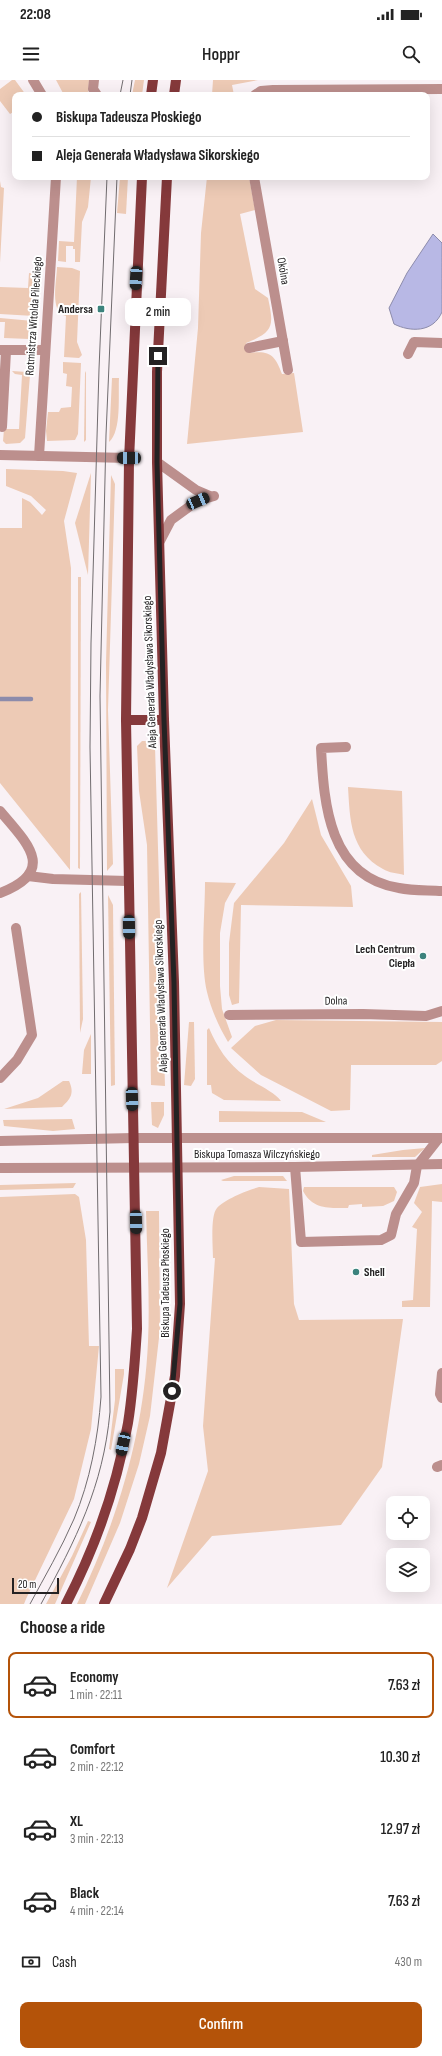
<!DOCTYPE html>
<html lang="en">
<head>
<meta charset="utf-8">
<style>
  body { margin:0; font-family:"Sofia Sans Condensed",sans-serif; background:#f2f2f2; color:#222; height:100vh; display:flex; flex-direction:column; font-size:15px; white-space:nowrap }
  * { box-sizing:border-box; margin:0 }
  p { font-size:13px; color:#767676 }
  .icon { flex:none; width:22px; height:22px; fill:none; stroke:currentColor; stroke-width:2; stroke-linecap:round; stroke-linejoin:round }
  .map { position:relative; height:1524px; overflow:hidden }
  .panel { display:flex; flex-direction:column; background:#fff; flex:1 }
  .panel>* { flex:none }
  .guide { position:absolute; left:12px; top:12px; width:418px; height:88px; border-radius:8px; box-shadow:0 4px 16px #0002; display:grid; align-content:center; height:88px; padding:0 20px; background:#fff }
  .fabs { position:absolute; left:386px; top:1416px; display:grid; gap:8px }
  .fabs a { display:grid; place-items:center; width:44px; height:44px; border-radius:8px; background:#fff; box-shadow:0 4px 16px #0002; font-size:20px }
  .scale { position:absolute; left:12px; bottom:10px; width:47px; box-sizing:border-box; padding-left:4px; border:2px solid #242223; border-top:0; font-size:11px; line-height:14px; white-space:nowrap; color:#242223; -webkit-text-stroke:3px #fff; paint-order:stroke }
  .end { position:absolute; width:18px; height:18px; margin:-9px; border:5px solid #242223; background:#fff; box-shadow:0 0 0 2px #fff }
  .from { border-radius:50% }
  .bubble { position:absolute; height:28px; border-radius:8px; background:#fff; box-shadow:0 4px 16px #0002; font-size:13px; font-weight:600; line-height:28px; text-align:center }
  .car { position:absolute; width:12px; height:24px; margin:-12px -6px; border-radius:5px; box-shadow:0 0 3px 1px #0007; background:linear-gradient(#222 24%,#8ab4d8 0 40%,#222 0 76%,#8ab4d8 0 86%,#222 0) }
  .guide b { display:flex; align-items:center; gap:14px; height:38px; font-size:15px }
  .guide b+b { border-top:1px solid #e0e0e0 }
  .guide i { width:10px; height:10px; background:#222 }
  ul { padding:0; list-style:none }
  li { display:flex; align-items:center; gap:12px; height:66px; margin:0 8px 6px; padding:0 12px; border:2px solid transparent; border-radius:8px }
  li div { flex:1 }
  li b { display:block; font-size:15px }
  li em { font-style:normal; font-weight:600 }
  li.current { border-color:#b45309 }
  li>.icon { width:36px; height:36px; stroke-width:1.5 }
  h2 { padding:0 20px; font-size:18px; line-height:48px }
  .pay { display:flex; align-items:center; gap:10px; height:44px; padding:0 20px; font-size:15px }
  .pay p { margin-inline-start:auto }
  .button { display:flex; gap:8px; margin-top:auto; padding:8px 20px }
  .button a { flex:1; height:46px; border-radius:8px; background:#b45309; color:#fff; font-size:16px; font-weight:600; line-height:46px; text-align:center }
  .status { display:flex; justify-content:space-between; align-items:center; height:28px; padding:0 20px; background:#fff; direction:ltr }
  .status svg { height:11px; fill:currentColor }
  header { display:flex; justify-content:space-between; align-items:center; height:52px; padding:0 20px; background:#fff; font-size:18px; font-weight:600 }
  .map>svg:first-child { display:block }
  .green { fill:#edcab5 }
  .water { fill:#b8b8e5; stroke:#8c8bab }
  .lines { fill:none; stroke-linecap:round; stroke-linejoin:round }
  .stream { stroke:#8c8bab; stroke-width:4.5 }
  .minor { stroke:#bc8f8d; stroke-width:10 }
  .major { stroke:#85393b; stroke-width:10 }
  .tram { stroke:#716c6f; stroke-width:1 }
  .route { stroke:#242223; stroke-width:5 }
  .poi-dot { fill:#3c837d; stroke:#fff; stroke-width:1.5 }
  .labels { text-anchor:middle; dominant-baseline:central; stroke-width:4; stroke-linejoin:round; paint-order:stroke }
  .street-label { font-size:12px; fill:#242223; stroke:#fff }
  .poi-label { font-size:12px; font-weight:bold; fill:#242223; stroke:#fff; text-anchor:end }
</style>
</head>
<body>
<div class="status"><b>22:08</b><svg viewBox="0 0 49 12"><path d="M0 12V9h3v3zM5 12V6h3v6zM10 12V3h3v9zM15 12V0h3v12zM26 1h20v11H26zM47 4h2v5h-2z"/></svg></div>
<header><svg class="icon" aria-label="menu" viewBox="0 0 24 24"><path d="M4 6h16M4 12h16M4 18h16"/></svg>Hoppr<svg class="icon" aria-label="search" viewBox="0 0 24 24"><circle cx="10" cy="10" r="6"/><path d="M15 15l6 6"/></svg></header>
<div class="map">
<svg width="442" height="1524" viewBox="0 0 442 1524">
  <rect width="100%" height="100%" fill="#f9f1f5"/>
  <g class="green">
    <path d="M 12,0 L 15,0 L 26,15 L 15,15 L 15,31 L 10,34 L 0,21 L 0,9 Z"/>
    <path d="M 56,0 L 89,0 L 88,15 L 64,15 Z"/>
    <path d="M 135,0 L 144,0 L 142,15 L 132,15 Z"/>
    <path d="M 213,0 L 258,0 L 232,5 L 234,15 L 212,15 Z"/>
    <path d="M 77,97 L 91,97 L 88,127 L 82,142 L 80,182 L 75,182 L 75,169 L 73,169 L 73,166 L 66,166 L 66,182 L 58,181 L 59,161 L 74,162 Z"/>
    <path d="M 120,97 L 128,97 L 126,134 L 117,133 Z"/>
    <path d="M 207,97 L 249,97 L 255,130 L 240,134 L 255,209 L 268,218 C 274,246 274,252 246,263 L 249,273 C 270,270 275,275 282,294 L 294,293 L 303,352 L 187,364 L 198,248 L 201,153 Z"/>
    <path d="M 0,101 L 1,107 L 4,108 L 0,183 Z"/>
    <path d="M 57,187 L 72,188 L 80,191 L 77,262 L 82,275 L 79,278 L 64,277 L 66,236 C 49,233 57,199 57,187 Z"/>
    <path d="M 29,193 L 36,194 L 34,236 L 0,234 L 0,207 L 28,208 Z"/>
    <path d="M 0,238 L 33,241 L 32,256 L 29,259 L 4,258 L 5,242 L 0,242 Z"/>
    <path d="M 63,282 L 81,283 L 78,354 L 75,360 L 47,361 L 46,351 L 48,332 L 59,332 L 61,328 L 71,327 L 72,307 L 66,306 L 67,294 L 63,293 Z"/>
    <path d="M 12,291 L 27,292 L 30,295 L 25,358 L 20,363 L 6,364 L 3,361 L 4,349 L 19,349 L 22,295 L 15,294 Z"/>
    <path d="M 86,291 L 86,360 L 84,362 L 85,293 Z"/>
    <path d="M 112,298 L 119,298 C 118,314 122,351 109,362 Z"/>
    <path d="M 6,389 L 63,391 L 77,393 L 64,441 L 71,488 L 70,790 L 0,703 L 0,448 L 22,448 L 22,418 L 30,422 L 42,435 L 46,430 L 31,416 L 6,406 Z"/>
    <path d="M 91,393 L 88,495 L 75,443 Z"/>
    <path d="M 111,395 L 115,404 L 108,630 L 113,784 L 107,791 L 106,583 Z"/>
    <path d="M 78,497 L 81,497 L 80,789 L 78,788 Z"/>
    <path d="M 142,661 L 150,661 L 155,666 L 165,1006 L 151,1005 L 147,765 L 139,711 L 137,666 Z"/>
    <path d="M 348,707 L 402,711 L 404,795 C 397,793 389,793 383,789 C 350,771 350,740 348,707 Z"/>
    <path d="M 312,719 L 321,755 L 351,806 L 353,827 L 241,825 L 239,923 L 232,925 L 229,915 L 229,863 L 234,823 L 284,763 Z"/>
    <path d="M 205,802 L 236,803 L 225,823 L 220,853 L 220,906 L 222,929 L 232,957 L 228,962 C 219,947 211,929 207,912 C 200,882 205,834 205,802 Z"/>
    <path d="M 81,812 L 83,939 L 80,953 L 79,814 Z"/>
    <path d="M 108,815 L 113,825 L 115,1005 L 111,1006 Z"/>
    <path d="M 276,940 L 442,942 L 442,981 L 436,985 L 351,985 L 350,1030 L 331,1031 L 261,995 L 231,968 L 255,946 Z"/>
    <path d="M 189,942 L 194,942 L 195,999 L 191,1006 L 184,1005 Z"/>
    <path d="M 209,948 C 217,967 228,984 245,996 C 255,1004 274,1011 281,1021 L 224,1020 L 212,1013 L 211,1005 L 207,1005 L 207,950 Z"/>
    <path d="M 91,954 L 91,994 L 82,994 L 84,970 Z"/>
    <path d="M 63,1001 L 69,1001 C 75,1014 70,1019 62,1027 L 4,1029 L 38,1018 Z"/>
    <path d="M 151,1022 L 164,1022 L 164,1035 L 158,1048 L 152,1045 Z"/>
    <path d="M 219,1031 L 302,1032 L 326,1042 L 219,1042 Z"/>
    <path d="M 72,1039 L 75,1049 L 53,1051 L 4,1046 L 3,1040 Z"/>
    <path d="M 425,1068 L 415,1077 L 372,1077 L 372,1075 L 403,1070 Z"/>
    <path d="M 234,1096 L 283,1096 L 287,1101 L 223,1101 L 221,1100 Z"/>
    <path d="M 76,1103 L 73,1108 L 0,1110 L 0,1105 Z"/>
    <path d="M 442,1104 L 442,1122 L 432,1121 L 430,1227 L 402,1227 L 402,1221 L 413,1220 L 417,1149 L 412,1147 L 422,1132 L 414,1123 L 420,1107 Z"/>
    <path d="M 259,1107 L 289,1109 L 294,1224 L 299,1240 L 403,1239 L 382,1387 L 341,1445 L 212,1456 L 167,1508 L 208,1391 L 203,1346 L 215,1178 L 213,1178 C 213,1167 210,1136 217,1128 C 225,1119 248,1110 259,1107 Z"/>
    <path d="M 304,1107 L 394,1107 L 397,1112 L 394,1121 L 383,1126 L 362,1127 L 362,1124 L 349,1125 L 348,1128 C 330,1128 313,1130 303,1111 Z"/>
    <path d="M 75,1114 L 79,1117 L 86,1160 L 89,1266 L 99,1266 L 91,1349 L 74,1419 L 26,1519 L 24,1524 L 0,1524 L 0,1117 Z"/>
    <path d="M 146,1131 L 159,1131 L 160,1249 L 150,1336 L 139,1384 L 120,1443 L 85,1524 L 77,1524 C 117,1443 144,1353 148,1262 C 150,1218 147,1175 146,1131 Z"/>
    <path d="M 115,1289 L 124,1289 L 124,1294 L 111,1370 L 109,1369 L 115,1320 Z"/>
    <path d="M 88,1441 L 91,1442 L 55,1524 L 46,1524 L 72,1476 Z"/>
  </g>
  <path class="water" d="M 433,154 L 442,163 C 442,175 442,223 442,232 C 433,253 410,252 394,244 L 389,228 L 407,193 Z"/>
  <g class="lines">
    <path class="stream" d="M 0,619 L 31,619"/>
    <g class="minor">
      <path d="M 33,0 L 42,15"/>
      <path d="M 94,0 L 93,9 L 97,15"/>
      <path d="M 255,15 L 261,11 L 273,10 L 442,9"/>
      <path d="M 254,97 L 288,290"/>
      <path d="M 249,268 L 283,261"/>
      <path d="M 0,270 L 45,270"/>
      <path d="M 408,274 L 414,262 L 442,263"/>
      <path d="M 2,347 L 6,271"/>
      <path d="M 0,375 L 129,378"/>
      <path d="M 39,376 L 56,97"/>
      <path d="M 157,382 L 196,410 L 210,416"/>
      <path d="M 160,461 L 171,440 L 197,421 L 214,416"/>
      <path d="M 346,667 L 321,668 C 324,725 329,797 399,808 C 413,811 428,810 442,811"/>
      <path d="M 0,731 C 27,763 58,791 0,813"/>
      <path d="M 28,796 L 53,799 L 128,801"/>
      <path d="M 229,935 L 363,934 L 426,936 L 442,931"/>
      <path d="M 0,998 L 17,980 L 32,955 L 16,848"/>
      <path d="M 0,1061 L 133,1058 L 442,1058"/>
      <path d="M 295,1087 L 301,1162 L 381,1160 L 391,1155 L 396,1134 L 414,1103 L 417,1086 L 439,1058"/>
      <path d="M 0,1088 L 295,1087 L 442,1084"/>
      <path d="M 442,1293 L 440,1314 L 442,1318"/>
      <path d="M 437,1387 L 442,1385"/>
    </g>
    <g class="major">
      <path d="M 151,15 L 153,0"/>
      <path d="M 174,15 L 176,0"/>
      <path d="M 126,640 L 164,640"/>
      <path d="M 66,1524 C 95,1468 117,1405 128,1343 C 133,1312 135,1280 137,1249 L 126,640 L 129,380 L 142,97"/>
      <path d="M 104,1524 L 130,1469 L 142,1438 L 161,1373 L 175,1296 L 180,1224 L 174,902 L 164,640 L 157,382 L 157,292 L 167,97"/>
    </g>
    <g class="tram">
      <path d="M 120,15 L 123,0"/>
      <path d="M 130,15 L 132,0"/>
      <path d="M 30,1524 C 45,1496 61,1469 74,1439 C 90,1401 98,1358 101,1317 L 90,667 L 91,563 L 99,289 L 107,97"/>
      <path d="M 41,1524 C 76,1459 103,1407 110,1332 L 100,616 L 106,355 L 117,97"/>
    </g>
  </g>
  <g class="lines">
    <path class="route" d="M 158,276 L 157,382 L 164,640 L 174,902 L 180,1224 L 172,1311"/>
  </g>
  <g class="poi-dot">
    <rect x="97" y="225" width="8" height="8" rx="2"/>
    <circle cx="423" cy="876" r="4"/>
    <circle cx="356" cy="1192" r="4"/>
  </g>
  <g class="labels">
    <g class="street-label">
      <text transform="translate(283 191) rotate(80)">Okólna</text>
      <text transform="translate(34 236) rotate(-86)">Rotmistrza Witolda Pileckiego</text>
      <text transform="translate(150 592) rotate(-92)">Aleja Generała Władysława Sikorskiego</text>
      <text transform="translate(161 916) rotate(-92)">Aleja Generała Władysława Sikorskiego</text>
      <text transform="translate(336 921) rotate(-1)">Dolna</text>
      <text x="257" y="1074">Biskupa Tomasza Wilczyńskiego</text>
      <text transform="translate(165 1203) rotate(-90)">Biskupa Tadeusza Płoskiego</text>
    </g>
    <g class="poi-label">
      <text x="93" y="229">Andersa</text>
      <text x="415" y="869">Lech Centrum<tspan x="415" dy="14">Ciepła</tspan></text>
      <text x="364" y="1192" text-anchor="start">Shell</text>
    </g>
  </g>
</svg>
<div class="fabs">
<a><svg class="icon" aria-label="locate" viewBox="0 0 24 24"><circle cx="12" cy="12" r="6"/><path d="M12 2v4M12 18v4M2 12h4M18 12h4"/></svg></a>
<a><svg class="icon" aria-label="layers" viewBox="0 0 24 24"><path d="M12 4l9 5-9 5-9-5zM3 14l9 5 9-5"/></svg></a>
</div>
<div class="scale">20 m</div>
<i class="end from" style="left:172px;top:1311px"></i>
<i class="end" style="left:158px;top:276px"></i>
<div class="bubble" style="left:125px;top:218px;width:66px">2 min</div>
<i class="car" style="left:136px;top:198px;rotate:183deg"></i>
<i class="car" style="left:129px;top:378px;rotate:271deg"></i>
<i class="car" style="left:198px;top:421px;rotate:67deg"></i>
<i class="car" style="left:129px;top:847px;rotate:179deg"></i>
<i class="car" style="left:132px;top:1019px;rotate:178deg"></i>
<i class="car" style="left:136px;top:1142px;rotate:179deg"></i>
<i class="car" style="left:123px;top:1364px;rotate:192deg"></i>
<div class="guide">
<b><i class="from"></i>Biskupa Tadeusza Płoskiego</b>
<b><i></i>Aleja Generała Władysława Sikorskiego</b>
</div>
</div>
<section class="panel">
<h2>Choose a ride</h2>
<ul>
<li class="current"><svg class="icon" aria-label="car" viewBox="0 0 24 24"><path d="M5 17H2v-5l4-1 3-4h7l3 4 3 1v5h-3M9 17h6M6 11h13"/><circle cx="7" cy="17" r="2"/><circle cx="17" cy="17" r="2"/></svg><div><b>Economy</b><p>1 min · 22:11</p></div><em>7.63 zł</em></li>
<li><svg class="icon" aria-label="car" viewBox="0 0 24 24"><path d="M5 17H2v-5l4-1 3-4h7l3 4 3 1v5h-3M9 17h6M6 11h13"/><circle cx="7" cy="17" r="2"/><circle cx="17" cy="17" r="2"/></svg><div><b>Comfort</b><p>2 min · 22:12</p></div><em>10.30 zł</em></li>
<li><svg class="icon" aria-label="car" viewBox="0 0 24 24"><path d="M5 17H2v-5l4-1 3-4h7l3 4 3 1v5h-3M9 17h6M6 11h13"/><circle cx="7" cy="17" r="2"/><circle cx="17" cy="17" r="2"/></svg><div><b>XL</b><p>3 min · 22:13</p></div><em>12.97 zł</em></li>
<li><svg class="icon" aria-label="car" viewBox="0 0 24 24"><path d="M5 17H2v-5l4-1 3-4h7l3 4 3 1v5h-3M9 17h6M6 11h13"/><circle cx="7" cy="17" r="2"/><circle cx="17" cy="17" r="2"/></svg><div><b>Black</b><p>4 min · 22:14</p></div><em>7.63 zł</em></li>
</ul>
<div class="pay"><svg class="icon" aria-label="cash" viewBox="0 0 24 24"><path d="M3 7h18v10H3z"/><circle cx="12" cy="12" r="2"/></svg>Cash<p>430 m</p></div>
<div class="button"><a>Confirm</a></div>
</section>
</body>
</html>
